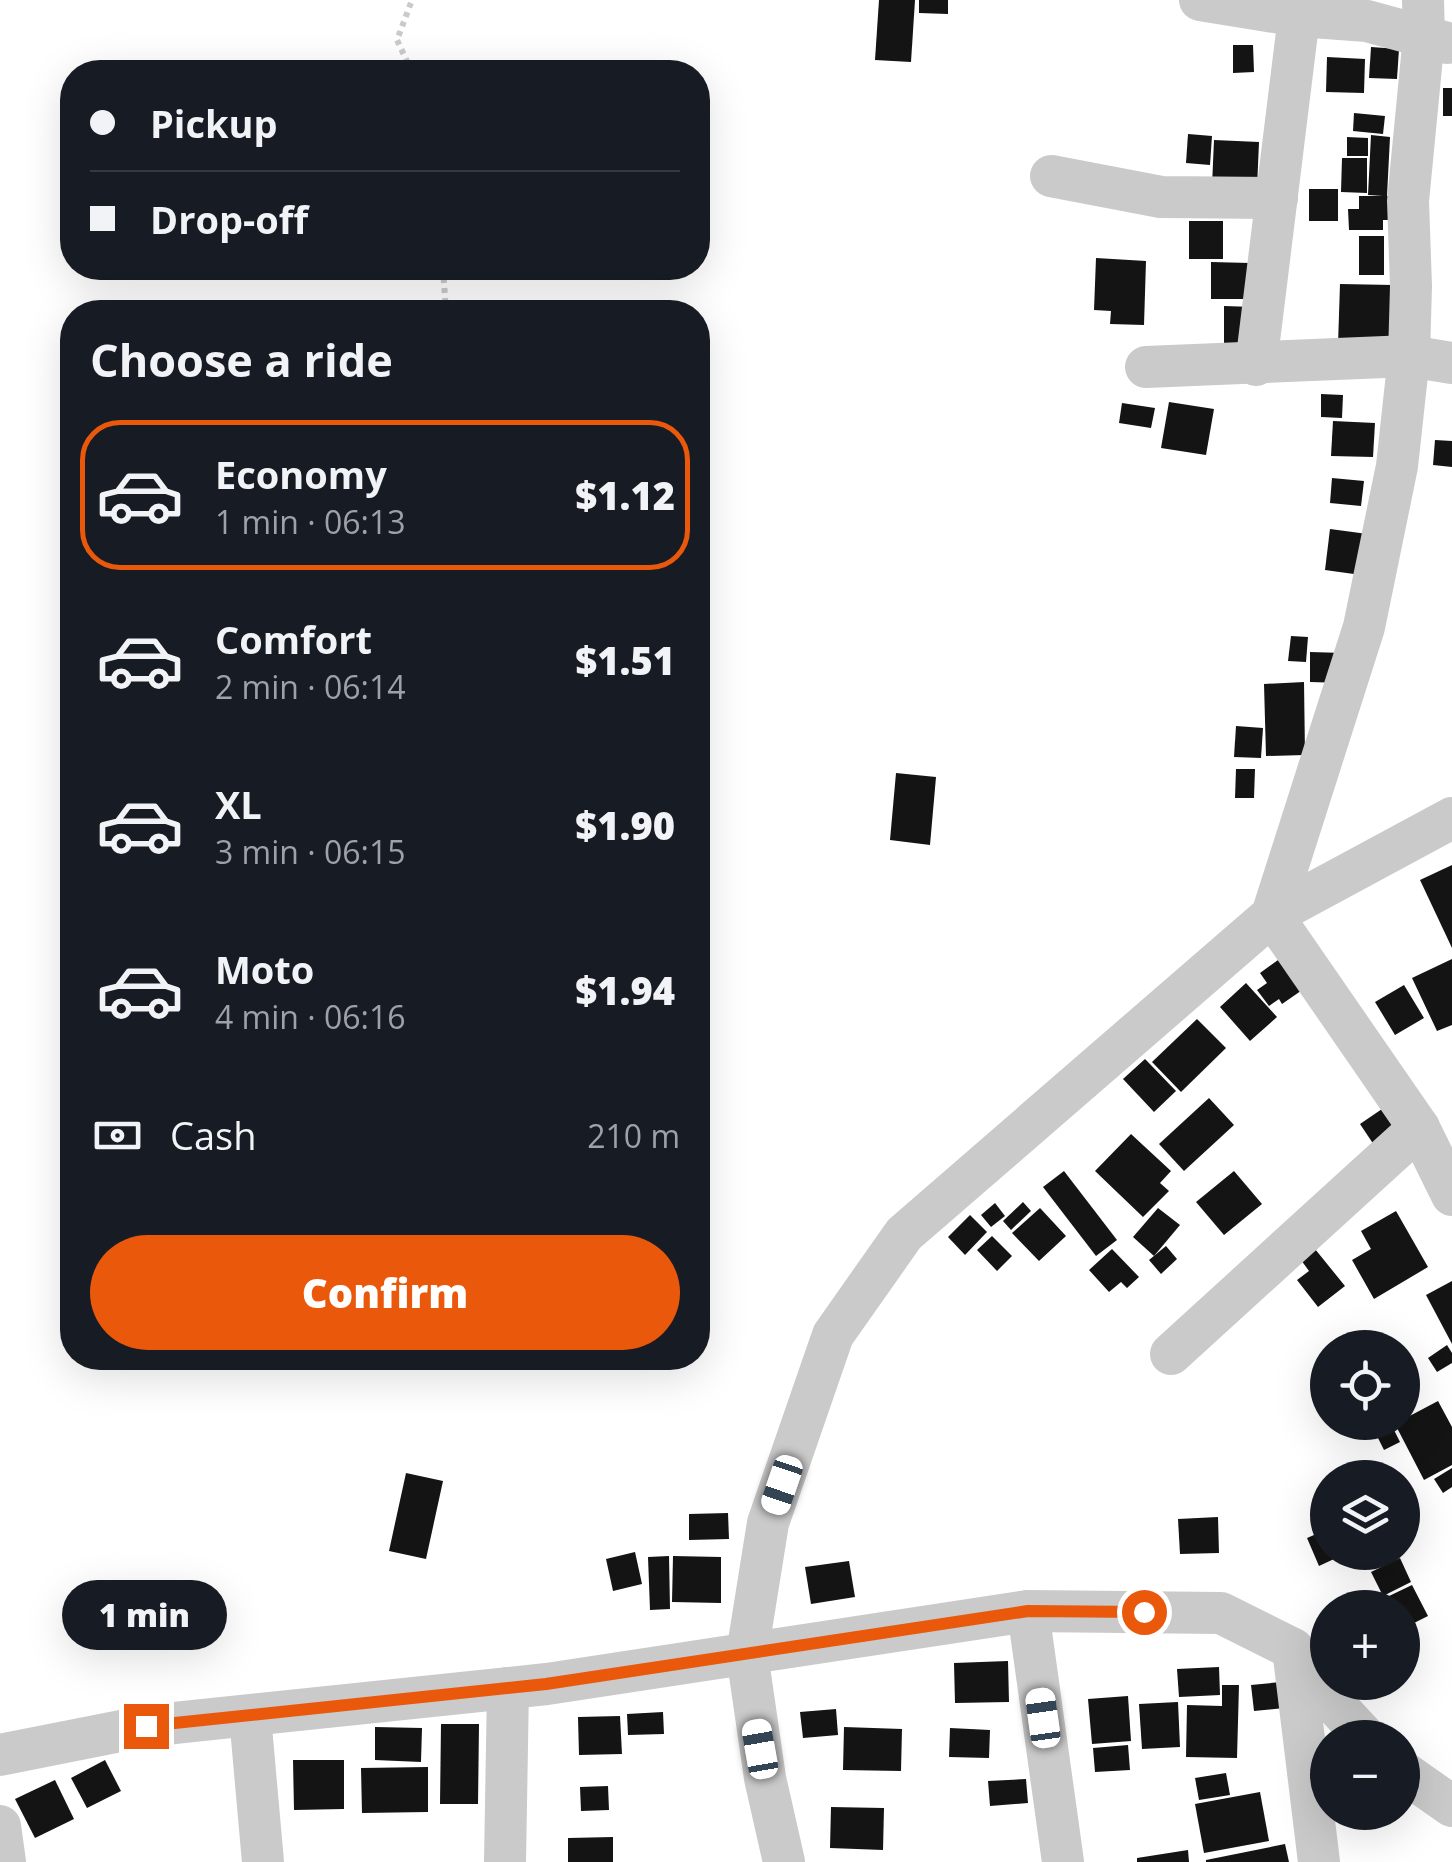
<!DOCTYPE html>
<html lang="en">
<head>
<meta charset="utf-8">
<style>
  body { margin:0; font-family:"Open Sans",sans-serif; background:#242831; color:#f1f3f6; height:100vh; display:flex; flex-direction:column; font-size:38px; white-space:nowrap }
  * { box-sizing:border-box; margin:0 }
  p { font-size:32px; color:#9ea1a6 }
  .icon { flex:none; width:55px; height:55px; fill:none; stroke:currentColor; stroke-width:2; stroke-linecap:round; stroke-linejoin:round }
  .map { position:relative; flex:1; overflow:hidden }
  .details { position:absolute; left:60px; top:300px; width:650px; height:1070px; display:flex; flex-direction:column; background:#171b24; border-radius:40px; box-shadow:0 10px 40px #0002 }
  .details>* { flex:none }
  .banner { position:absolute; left:60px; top:60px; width:650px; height:220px; border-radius:40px; box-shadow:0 10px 40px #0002; display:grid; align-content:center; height:220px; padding:0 30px; background:#171b24 }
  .buttons { position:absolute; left:1310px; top:1330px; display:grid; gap:20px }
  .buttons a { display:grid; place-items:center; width:110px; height:110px; border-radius:50%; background:#171b24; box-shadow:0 10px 40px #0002; font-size:50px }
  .end { position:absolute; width:45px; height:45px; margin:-22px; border:12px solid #ea580c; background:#fff; box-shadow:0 0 0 5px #fff }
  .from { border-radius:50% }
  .bubble { position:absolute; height:70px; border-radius:35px; background:#171b24; box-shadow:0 10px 40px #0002; font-size:32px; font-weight:800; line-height:70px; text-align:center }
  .car { position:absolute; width:30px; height:60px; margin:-30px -15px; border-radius:12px; box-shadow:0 0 8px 2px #0007; background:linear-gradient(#fff 24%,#345 0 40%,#fff 0 76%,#345 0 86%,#fff 0) }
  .banner b { display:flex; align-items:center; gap:35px; height:95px; font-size:38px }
  .banner b+b { border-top:2px solid #363941 }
  .banner i { width:25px; height:25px; background:#f1f3f6 }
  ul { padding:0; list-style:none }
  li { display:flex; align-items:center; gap:30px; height:150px; margin:0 20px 15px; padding:0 10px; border:5px solid transparent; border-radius:40px }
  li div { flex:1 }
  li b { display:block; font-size:38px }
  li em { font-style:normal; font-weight:800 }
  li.selected { border-color:#ea580c }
  li>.icon { width:90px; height:90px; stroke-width:1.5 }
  h2 { padding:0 30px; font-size:45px; line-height:120px }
  .pay { display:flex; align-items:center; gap:25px; height:110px; padding:0 30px; font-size:38px }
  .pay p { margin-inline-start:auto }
  .cta { display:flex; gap:20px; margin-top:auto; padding:20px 30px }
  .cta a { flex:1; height:115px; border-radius:60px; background:#ea580c; color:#fff; font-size:40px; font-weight:800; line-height:115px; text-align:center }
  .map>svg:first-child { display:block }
  .building { fill:#141414 }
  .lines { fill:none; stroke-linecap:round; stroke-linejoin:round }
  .path { stroke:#cacaca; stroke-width:6; stroke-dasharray:5 5; stroke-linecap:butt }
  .minor { stroke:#cacaca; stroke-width:42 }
  .route { stroke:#ea580c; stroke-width:12 }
</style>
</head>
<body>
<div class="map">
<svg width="1452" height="1862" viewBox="0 0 1452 1862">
  <rect width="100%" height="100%" fill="#fff"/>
  <g class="building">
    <path d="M 879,0 L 915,0 L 911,62 L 875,60 Z"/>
    <path d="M 919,0 L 948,0 L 948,14 L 919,13 Z"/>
    <path d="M 1233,45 L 1253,45 L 1254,72 L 1233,73 Z"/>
    <path d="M 1371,47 L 1399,49 L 1397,79 L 1369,78 Z"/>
    <path d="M 1327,57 L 1365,59 L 1364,93 L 1326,92 Z"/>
    <rect x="1443" y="88" width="9" height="28"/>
    <path d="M 1354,113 L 1385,116 L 1383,134 L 1353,131 Z"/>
    <path d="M 1188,134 L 1212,136 L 1210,165 L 1186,163 Z"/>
    <path d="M 1371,135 L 1390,137 L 1387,196 L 1393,196 L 1394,220 L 1383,220 L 1383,230 L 1349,230 L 1348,209 L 1359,209 L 1359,196 L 1383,196 L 1368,195 Z"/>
    <path d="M 1347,137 L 1368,138 L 1368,156 L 1347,156 Z"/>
    <path d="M 1214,140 L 1259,142 L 1256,211 L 1211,209 Z"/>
    <path d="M 1342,158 L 1367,158 L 1367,193 L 1341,192 Z"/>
    <rect x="1309" y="189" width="29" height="32"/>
    <rect x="1189" y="221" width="34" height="38"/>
    <rect x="1359" y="236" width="25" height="39"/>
    <path d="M 1096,258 L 1146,261 L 1144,325 L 1110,324 L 1111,311 L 1094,310 Z"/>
    <path d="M 1211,262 L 1250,263 L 1250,299 L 1211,299 Z"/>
    <path d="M 1340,284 L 1393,285 L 1391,346 L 1338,345 Z"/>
    <path d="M 1224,306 L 1254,307 L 1253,349 L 1224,348 Z"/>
    <path d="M 1321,394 L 1343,395 L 1342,418 L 1321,417 Z"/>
    <path d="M 1169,402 L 1214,409 L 1206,455 L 1161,448 Z"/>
    <path d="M 1122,403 L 1155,408 L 1151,428 L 1119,423 Z"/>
    <path d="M 1333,421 L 1375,423 L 1373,457 L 1331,456 Z"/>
    <path d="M 1435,440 L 1452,441 L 1452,467 L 1433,465 Z"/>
    <path d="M 1332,478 L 1364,481 L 1361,506 L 1330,503 Z"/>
    <path d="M 1330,529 L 1375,535 L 1361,575 L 1325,570 Z"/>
    <path d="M 1291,636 L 1308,637 L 1306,662 L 1288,661 Z"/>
    <path d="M 1310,652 L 1344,653 L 1343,683 L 1310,682 Z"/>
    <path d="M 1304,682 L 1305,755 L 1266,756 L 1264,684 Z"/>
    <path d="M 1236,726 L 1263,728 L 1261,758 L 1234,757 Z"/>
    <path d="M 1236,769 L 1255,769 L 1254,798 L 1235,798 Z"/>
    <path d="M 896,773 L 936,777 L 930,845 L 890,840 Z"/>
    <path d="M 1452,865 L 1452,948 L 1420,880 Z"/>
    <path d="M 1285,955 L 1308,986 L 1282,1004 L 1279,999 L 1269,1006 L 1257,990 L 1267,983 L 1260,973 Z"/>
    <path d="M 1452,959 L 1452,1025 L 1437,1031 L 1412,978 Z"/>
    <path d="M 1246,983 L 1277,1017 L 1250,1041 L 1220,1007 Z"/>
    <path d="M 1404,985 L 1424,1018 L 1395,1035 L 1375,1002 Z"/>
    <path d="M 1197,1019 L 1226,1048 L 1181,1092 L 1152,1062 Z"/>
    <path d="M 1145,1059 L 1176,1091 L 1154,1112 L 1123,1079 Z"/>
    <path d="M 1209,1098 L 1234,1125 L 1184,1171 L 1159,1144 Z"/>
    <path d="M 1382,1109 L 1404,1142 L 1382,1157 L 1360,1124 Z"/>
    <path d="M 1131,1134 L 1171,1171 L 1160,1183 L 1169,1191 L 1143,1217 L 1095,1171 Z"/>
    <path d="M 1064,1171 L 1117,1240 L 1096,1256 L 1043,1187 Z"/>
    <path d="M 1234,1171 L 1262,1204 L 1224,1235 L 1196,1202 Z"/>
    <path d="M 1023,1202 L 1031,1211 L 1011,1230 L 1003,1221 Z"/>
    <path d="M 995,1203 L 1005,1216 L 991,1227 L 981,1215 Z"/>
    <path d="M 1040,1208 L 1066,1236 L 1039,1261 L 1012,1233 Z"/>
    <path d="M 1158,1208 L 1180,1225 L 1154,1256 L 1133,1237 Z"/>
    <path d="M 1396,1211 L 1428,1267 L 1374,1299 L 1352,1260 L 1371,1249 L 1361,1231 Z"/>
    <path d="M 970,1215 L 987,1232 L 965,1255 L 948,1237 Z"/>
    <path d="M 992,1236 L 1012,1256 L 997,1271 L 977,1250 Z"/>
    <path d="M 1166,1246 L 1177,1259 L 1161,1274 L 1149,1260 Z"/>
    <path d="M 1112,1249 L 1139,1277 L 1127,1288 L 1121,1282 L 1109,1292 L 1089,1270 Z"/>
    <path d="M 1315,1249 L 1345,1286 L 1318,1307 L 1297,1280 L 1309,1271 L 1301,1260 Z"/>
    <path d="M 1452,1281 L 1452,1344 L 1426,1295 Z"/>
    <path d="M 1447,1345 L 1452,1353 L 1452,1363 L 1437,1372 L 1428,1358 Z"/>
    <path d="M 1438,1401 L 1452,1427 L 1452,1465 L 1424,1480 L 1395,1424 L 1402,1422 L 1402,1420 Z"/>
    <path d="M 1370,1422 L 1390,1422 L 1400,1442 L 1384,1450 Z"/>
    <path d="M 1452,1468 L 1452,1487 L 1443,1493 L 1434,1479 Z"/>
    <path d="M 406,1473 L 443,1481 L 426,1559 L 389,1551 Z"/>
    <path d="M 728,1513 L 729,1539 L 689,1540 L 689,1514 Z"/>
    <path d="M 1218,1517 L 1219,1553 L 1180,1554 L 1178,1519 Z"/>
    <path d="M 1328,1529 L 1328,1552 L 1349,1552 L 1319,1566 L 1307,1538 Z"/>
    <path d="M 635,1552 L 642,1584 L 613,1591 L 606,1559 Z"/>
    <path d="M 1360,1552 L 1402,1552 L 1367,1569 Z"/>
    <path d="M 669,1556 L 670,1609 L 650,1610 L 648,1557 Z"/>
    <path d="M 673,1556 L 721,1557 L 721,1603 L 672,1602 Z"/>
    <path d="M 1400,1558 L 1411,1582 L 1383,1596 L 1371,1572 Z"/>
    <path d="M 849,1561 L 855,1597 L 811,1604 L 805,1567 Z"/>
    <path d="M 1412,1585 L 1428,1616 L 1402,1629 L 1402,1608 L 1392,1608 L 1387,1597 Z"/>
    <path d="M 1008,1661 L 1009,1702 L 955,1703 L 954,1663 Z"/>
    <path d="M 1219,1667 L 1220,1695 L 1179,1697 L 1177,1669 Z"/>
    <path d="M 1281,1682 L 1284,1708 L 1254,1711 L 1251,1685 Z"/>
    <path d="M 1222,1685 L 1239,1685 L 1237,1758 L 1186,1757 L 1187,1705 L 1222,1706 Z"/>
    <path d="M 1128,1696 L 1131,1741 L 1092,1744 L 1088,1699 Z"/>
    <path d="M 1178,1702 L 1180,1747 L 1142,1749 L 1139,1704 Z"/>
    <path d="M 836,1709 L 838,1735 L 803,1738 L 800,1712 Z"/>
    <path d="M 663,1712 L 664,1734 L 628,1735 L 627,1714 Z"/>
    <path d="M 620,1716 L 622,1754 L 579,1755 L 578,1717 Z"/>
    <path d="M 441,1724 L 479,1724 L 478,1804 L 440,1804 Z"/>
    <path d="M 375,1727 L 422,1728 L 421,1762 L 375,1760 Z"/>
    <path d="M 844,1727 L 902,1729 L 901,1771 L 843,1770 Z"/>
    <path d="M 950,1728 L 990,1730 L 989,1758 L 949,1757 Z"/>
    <path d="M 1128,1745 L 1130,1770 L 1095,1772 L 1093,1748 Z"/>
    <path d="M 105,1760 L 121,1791 L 87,1808 L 71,1778 Z"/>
    <path d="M 293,1760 L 344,1760 L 344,1809 L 294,1810 Z"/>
    <path d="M 428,1767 L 428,1812 L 362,1813 L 361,1768 Z"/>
    <path d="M 1226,1773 L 1230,1795 L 1199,1800 L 1195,1778 Z"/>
    <path d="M 1026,1779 L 1028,1803 L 990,1806 L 988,1781 Z"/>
    <path d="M 55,1780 L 74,1819 L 35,1838 L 15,1799 Z"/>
    <path d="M 608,1786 L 609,1810 L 581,1811 L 580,1787 Z"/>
    <path d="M 1260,1792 L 1269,1841 L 1204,1853 L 1195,1804 Z"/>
    <path d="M 831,1807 L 884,1808 L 883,1850 L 830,1848 Z"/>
    <path d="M 613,1837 L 613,1862 L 568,1862 L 568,1838 Z"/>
    <path d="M 1285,1844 L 1289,1862 L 1206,1862 L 1206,1860 Z"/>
    <path d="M 1188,1850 L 1189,1862 L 1137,1862 L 1137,1858 Z"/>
  </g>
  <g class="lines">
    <g class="path">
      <path d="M 412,72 L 397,40 L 412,0"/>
      <path d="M 443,268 L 446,312"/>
    </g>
    <g class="minor">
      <path d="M 1200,0 L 1299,16"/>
      <path d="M 1051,176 L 1161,197 L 1277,198"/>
      <path d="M 1256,365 L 1299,16 L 1367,21 L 1447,43"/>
      <path d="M 1146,367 L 1409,356 L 1452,363"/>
      <path d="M 1452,818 L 1272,915 L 1419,1128 L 1452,1195"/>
      <path d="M 1171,1354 L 1419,1128"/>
      <path d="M 1028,1611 L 1063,1862"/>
      <path d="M 1293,1649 L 1319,1862"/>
      <path d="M 250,1716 L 263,1862"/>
      <path d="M 0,1755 L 146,1726 L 547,1684 L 1028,1611 L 1221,1613 L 1293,1649 L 1340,1710 L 1366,1738"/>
      <path d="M 1402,1771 L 1452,1806"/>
      <path d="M 0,1826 L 5,1862"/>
      <path d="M 505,1862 L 508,1688"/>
      <path d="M 784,1862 L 765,1778 L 747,1654 L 768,1523 L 833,1335 L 904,1234 L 1272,915 L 1364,627 L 1397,466 L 1409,356 L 1411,286 L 1408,201 L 1424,36 L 1423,0"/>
    </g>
  </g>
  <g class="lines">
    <path class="route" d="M 146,1726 L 546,1684 L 1028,1611 L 1144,1612"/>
  </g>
</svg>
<div class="buttons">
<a><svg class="icon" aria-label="locate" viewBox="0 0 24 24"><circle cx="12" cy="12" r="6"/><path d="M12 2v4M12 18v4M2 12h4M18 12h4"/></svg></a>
<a><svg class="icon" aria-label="layers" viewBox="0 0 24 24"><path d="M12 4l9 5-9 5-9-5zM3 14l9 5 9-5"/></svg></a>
<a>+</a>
<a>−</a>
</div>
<i class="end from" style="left:1144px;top:1612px"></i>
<i class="end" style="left:146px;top:1726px"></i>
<div class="bubble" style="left:62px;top:1580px;width:165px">1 min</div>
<i class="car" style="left:782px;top:1485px;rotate:199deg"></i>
<i class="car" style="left:1043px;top:1718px;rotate:352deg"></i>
<i class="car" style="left:760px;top:1749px;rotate:350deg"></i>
<div class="banner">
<b><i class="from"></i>Pickup</b>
<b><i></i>Drop-off</b>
</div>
<section class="details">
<h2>Choose a ride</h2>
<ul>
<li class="selected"><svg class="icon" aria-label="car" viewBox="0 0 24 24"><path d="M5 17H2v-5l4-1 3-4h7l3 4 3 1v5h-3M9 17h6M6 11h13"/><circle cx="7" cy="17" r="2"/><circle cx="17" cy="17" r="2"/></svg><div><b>Economy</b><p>1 min · 06:13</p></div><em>$1.12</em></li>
<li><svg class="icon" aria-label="car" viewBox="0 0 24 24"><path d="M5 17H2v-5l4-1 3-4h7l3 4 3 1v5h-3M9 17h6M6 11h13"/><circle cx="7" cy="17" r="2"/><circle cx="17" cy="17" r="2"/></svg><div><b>Comfort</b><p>2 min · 06:14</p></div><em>$1.51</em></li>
<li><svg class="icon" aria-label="car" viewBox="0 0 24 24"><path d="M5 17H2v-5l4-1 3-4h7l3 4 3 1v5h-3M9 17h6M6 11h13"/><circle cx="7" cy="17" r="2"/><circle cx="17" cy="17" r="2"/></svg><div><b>XL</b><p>3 min · 06:15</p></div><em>$1.90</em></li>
<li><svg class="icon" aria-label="car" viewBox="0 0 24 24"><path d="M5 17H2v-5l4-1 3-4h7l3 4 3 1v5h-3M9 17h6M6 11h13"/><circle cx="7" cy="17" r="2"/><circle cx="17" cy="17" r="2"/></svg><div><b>Moto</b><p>4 min · 06:16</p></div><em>$1.94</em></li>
</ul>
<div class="pay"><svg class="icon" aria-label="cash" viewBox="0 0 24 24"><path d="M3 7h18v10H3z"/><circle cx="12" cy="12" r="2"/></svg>Cash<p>210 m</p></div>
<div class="cta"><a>Confirm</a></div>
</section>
</div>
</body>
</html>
